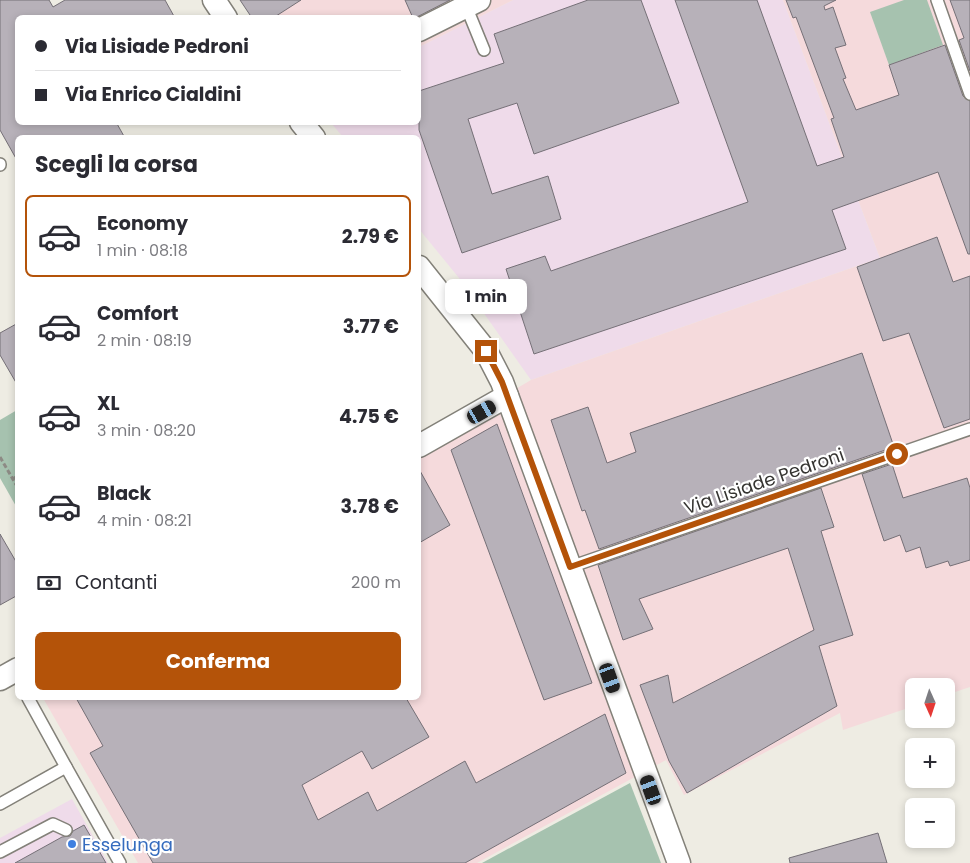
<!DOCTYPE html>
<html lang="it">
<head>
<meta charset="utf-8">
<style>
  body { margin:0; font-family:Poppins,sans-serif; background:#f7f7f7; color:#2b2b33; height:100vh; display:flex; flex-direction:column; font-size:19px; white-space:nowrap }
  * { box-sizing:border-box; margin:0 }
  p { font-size:16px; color:#7c7c81 }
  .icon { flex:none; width:28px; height:28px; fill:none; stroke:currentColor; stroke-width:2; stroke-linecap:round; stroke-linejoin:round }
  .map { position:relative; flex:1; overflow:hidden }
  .sheet { position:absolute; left:15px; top:135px; width:406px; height:565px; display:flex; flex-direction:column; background:#fff; border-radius:8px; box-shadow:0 2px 8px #0003 }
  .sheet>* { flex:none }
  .hud { position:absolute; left:15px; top:15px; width:406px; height:110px; border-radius:8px; box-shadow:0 2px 8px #0003; display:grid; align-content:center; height:110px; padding:0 20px; background:#fff }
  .needle { width:32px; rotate:177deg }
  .tools { position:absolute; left:905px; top:678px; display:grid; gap:10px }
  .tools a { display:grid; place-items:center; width:50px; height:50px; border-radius:8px; background:#fff; box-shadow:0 2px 8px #0003; font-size:25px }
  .end { position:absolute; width:22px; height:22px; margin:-11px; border:6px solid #b45309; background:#fff; box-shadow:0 0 0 2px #fff }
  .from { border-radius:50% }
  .bubble { position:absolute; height:35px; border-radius:8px; background:#fff; box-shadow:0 2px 8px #0003; font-size:16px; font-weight:700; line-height:35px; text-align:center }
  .car { position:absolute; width:15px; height:30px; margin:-15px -8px; border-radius:6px; box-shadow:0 0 4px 1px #0007; background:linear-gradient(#222 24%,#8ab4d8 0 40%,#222 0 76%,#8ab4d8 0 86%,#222 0) }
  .hud b { display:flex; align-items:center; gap:18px; height:48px; font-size:19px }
  .hud b+b { border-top:1px solid #e1e1e2 }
  .hud i { width:12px; height:12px; background:#2b2b33 }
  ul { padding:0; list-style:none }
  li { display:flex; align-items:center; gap:15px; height:82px; margin:0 10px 8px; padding:0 10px; border:2px solid transparent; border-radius:8px }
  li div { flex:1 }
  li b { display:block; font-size:19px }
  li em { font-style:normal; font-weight:700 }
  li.active { border-color:#b45309 }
  li>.icon { width:45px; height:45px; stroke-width:1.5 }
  h2 { padding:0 20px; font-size:22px; line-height:60px }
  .pay { display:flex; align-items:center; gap:12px; height:55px; padding:0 20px; font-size:19px }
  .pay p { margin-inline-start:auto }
  .cta { display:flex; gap:10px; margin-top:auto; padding:10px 20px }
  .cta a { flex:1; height:58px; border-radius:8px; background:#b45309; color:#fff; font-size:20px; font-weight:700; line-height:58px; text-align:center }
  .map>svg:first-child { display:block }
  .commercial { fill:#efdbea }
  .industrial { fill:#f5dadc }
  .green { fill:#a6c2af }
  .building { fill:#b7b1b9; stroke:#757077 }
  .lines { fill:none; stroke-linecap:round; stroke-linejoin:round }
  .lane-casing { stroke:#838179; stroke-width:14 }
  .street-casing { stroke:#838179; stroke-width:25 }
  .path { stroke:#8d8b85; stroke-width:3; stroke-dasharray:5 2.5; stroke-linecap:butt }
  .lane { stroke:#fff; stroke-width:11 }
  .street { stroke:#fff; stroke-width:22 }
  .route { stroke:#b45309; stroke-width:6 }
  .shop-dot { fill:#3f7fe0; stroke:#fff; stroke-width:2 }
  .labels { text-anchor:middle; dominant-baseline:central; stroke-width:4.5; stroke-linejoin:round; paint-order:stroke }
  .street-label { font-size:18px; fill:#353431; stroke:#fff }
  .shop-label { font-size:18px; fill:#366cbe; stroke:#fff; text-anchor:start }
</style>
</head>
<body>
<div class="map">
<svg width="970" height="863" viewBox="0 0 970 863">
  <rect width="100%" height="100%" fill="#eeece3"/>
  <g class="commercial">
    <path d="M 513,0 L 783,0 L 880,258 L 531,380 L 459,278 L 419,229 L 419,138 L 343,137 L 331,123 L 419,122 L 419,47 Z"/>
    <path d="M 72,799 L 108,863 L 0,863 L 0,838 Z"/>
  </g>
  <g class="industrial">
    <path d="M 264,0 L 513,0 L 419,47 L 419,18 L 274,17 Z"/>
    <path d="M 783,0 L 970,0 L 970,687 L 946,695 L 946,686 L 914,686 L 914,706 L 843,730 L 840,713 L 684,795 L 666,760 L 477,863 L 138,863 L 43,698 L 419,698 L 419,446 L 531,380 L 880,258 Z"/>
  </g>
  <g class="green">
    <path d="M 904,0 L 927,0 L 943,45 L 889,65 L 870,12 Z"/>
    <path d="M 17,410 L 17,508 L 0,478 L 0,420 Z"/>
    <path d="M 630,783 L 661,863 L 482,863 Z"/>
  </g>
  <g class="building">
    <path d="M 0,0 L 49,0 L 53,7 L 65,0 L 165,0 L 175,18 L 18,18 L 18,122 L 116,122 L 125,138 L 18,138 L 18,162 L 0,130 Z"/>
    <path d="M 240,0 L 301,0 L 273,18 L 252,18 Z"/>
    <path d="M 405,0 L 450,0 L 415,18 L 413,18 Z"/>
    <path d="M 588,0 L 641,0 L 679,103 L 534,154 L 517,103 L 468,119 L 492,194 L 548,176 L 561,219 L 462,253 L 419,130 L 419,91 L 504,63 L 494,34 Z"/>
    <path d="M 675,0 L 757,0 L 817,166 L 844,157 L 831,119 L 834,118 L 796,17 L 793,18 L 786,0 L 836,0 L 824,6 L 825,10 L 833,7 L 846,45 L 835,48 L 846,78 L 843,79 L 856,110 L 899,95 L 889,65 L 945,45 L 963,96 L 970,101 L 970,254 L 968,254 L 938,172 L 832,210 L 846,249 L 534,354 L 506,269 L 545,256 L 551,271 L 748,202 Z"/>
    <path d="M 950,0 L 970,0 L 970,71 L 959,40 L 964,38 Z"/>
    <path d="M 937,237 L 953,282 L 970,276 L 970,419 L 944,428 L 909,333 L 883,341 L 857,267 Z"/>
    <path d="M 18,323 L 18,386 L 0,355 L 0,333 Z"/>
    <path d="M 862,353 L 894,447 L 599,549 L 585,510 L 582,511 L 551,420 L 588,407 L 607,463 L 636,452 L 630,433 Z"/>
    <path d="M 497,424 L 592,683 L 544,700 L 451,450 Z"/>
    <path d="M 892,464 L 903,498 L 967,478 L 970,488 L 970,560 L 950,566 L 948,561 L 926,568 L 920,547 L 906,552 L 900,535 L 884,541 L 862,474 Z"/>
    <path d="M 419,469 L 450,525 L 419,543 Z"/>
    <path d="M 821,488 L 834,527 L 821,531 L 853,635 L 819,646 L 837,706 L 687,793 L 669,761 L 640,685 L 668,675 L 673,703 L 814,630 L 788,548 L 639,599 L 653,629 L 623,640 L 598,565 Z"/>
    <path d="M 0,534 L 18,565 L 18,595 L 0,605 Z"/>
    <path d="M 76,698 L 406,698 L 429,737 L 372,769 L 362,751 L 302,785 L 318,820 L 368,792 L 377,811 L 465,761 L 476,783 L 605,714 L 626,773 L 465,863 L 153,863 L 90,753 L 103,746 Z"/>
    <path d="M 84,825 L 106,863 L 15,863 L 62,837 L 70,836 L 73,831 Z"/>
    <path d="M 878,833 L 887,863 L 790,863 L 789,858 Z"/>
  </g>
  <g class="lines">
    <defs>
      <g id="lane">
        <path d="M 937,0 L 970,94"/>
        <path d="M 466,6 L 484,50"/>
        <path d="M 0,164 L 0,165"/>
        <path d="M 570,567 L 970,429"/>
        <path d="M 66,767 L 120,863"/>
        <path d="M 0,804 L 66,767 L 28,698"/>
        <path d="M 0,852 L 53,824 L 66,830"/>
      </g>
      <g id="street">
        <path d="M 214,0 L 226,18"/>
        <path d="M 419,30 L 479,0"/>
        <path d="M 301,122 L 314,138"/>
        <path d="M 419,267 L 486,351 L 502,382 L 679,863"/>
        <path d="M 419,446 L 507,396"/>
        <path d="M 0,679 L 18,669"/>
      </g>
    </defs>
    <use href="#lane" class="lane-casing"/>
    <use href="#street" class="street-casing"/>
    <g class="path">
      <path d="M 0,457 L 18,488"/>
      <path d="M 12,479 L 18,476"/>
    </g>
    <use href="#lane" class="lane"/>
    <use href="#street" class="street"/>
  </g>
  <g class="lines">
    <path class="route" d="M 486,351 L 502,382 L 570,567 L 897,454"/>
  </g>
  <circle class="shop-dot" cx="72" cy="844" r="5"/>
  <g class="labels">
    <g class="street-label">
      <text transform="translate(764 481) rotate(-19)">Via Lisiade Pedroni</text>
    </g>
    <g class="shop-label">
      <text x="82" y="844">Esselunga</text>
    </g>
  </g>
</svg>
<div class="tools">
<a><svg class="needle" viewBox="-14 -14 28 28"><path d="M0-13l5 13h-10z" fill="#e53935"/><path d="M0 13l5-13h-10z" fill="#7c7c81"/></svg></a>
<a>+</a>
<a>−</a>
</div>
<i class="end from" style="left:897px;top:454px"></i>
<i class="end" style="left:486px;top:351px"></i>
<div class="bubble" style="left:445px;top:279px;width:82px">1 min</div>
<i class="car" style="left:482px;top:412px;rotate:60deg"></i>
<i class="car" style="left:610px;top:678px;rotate:160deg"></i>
<i class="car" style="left:651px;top:790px;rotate:340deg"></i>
<div class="hud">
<b><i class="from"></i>Via Lisiade Pedroni</b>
<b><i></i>Via Enrico Cialdini</b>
</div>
<section class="sheet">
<h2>Scegli la corsa</h2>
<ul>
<li class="active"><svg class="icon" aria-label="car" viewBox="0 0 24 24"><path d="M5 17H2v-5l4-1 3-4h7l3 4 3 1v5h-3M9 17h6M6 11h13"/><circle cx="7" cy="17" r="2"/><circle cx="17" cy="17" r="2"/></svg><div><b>Economy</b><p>1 min · 08:18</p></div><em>2.79 €</em></li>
<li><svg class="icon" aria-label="car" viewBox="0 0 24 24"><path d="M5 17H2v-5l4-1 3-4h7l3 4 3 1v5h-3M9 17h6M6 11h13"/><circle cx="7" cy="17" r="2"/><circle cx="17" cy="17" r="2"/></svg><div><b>Comfort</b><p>2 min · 08:19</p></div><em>3.77 €</em></li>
<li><svg class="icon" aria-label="car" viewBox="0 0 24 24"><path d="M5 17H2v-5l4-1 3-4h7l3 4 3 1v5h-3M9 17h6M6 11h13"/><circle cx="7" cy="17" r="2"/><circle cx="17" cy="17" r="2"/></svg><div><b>XL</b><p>3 min · 08:20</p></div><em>4.75 €</em></li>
<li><svg class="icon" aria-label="car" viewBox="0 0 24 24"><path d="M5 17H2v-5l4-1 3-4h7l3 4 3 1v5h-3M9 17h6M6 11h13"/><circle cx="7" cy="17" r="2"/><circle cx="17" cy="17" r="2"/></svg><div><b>Black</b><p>4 min · 08:21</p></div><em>3.78 €</em></li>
</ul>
<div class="pay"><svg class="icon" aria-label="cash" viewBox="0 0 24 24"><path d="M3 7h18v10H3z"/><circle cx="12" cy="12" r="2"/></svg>Contanti<p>200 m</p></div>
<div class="cta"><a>Conferma</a></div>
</section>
</div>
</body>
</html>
